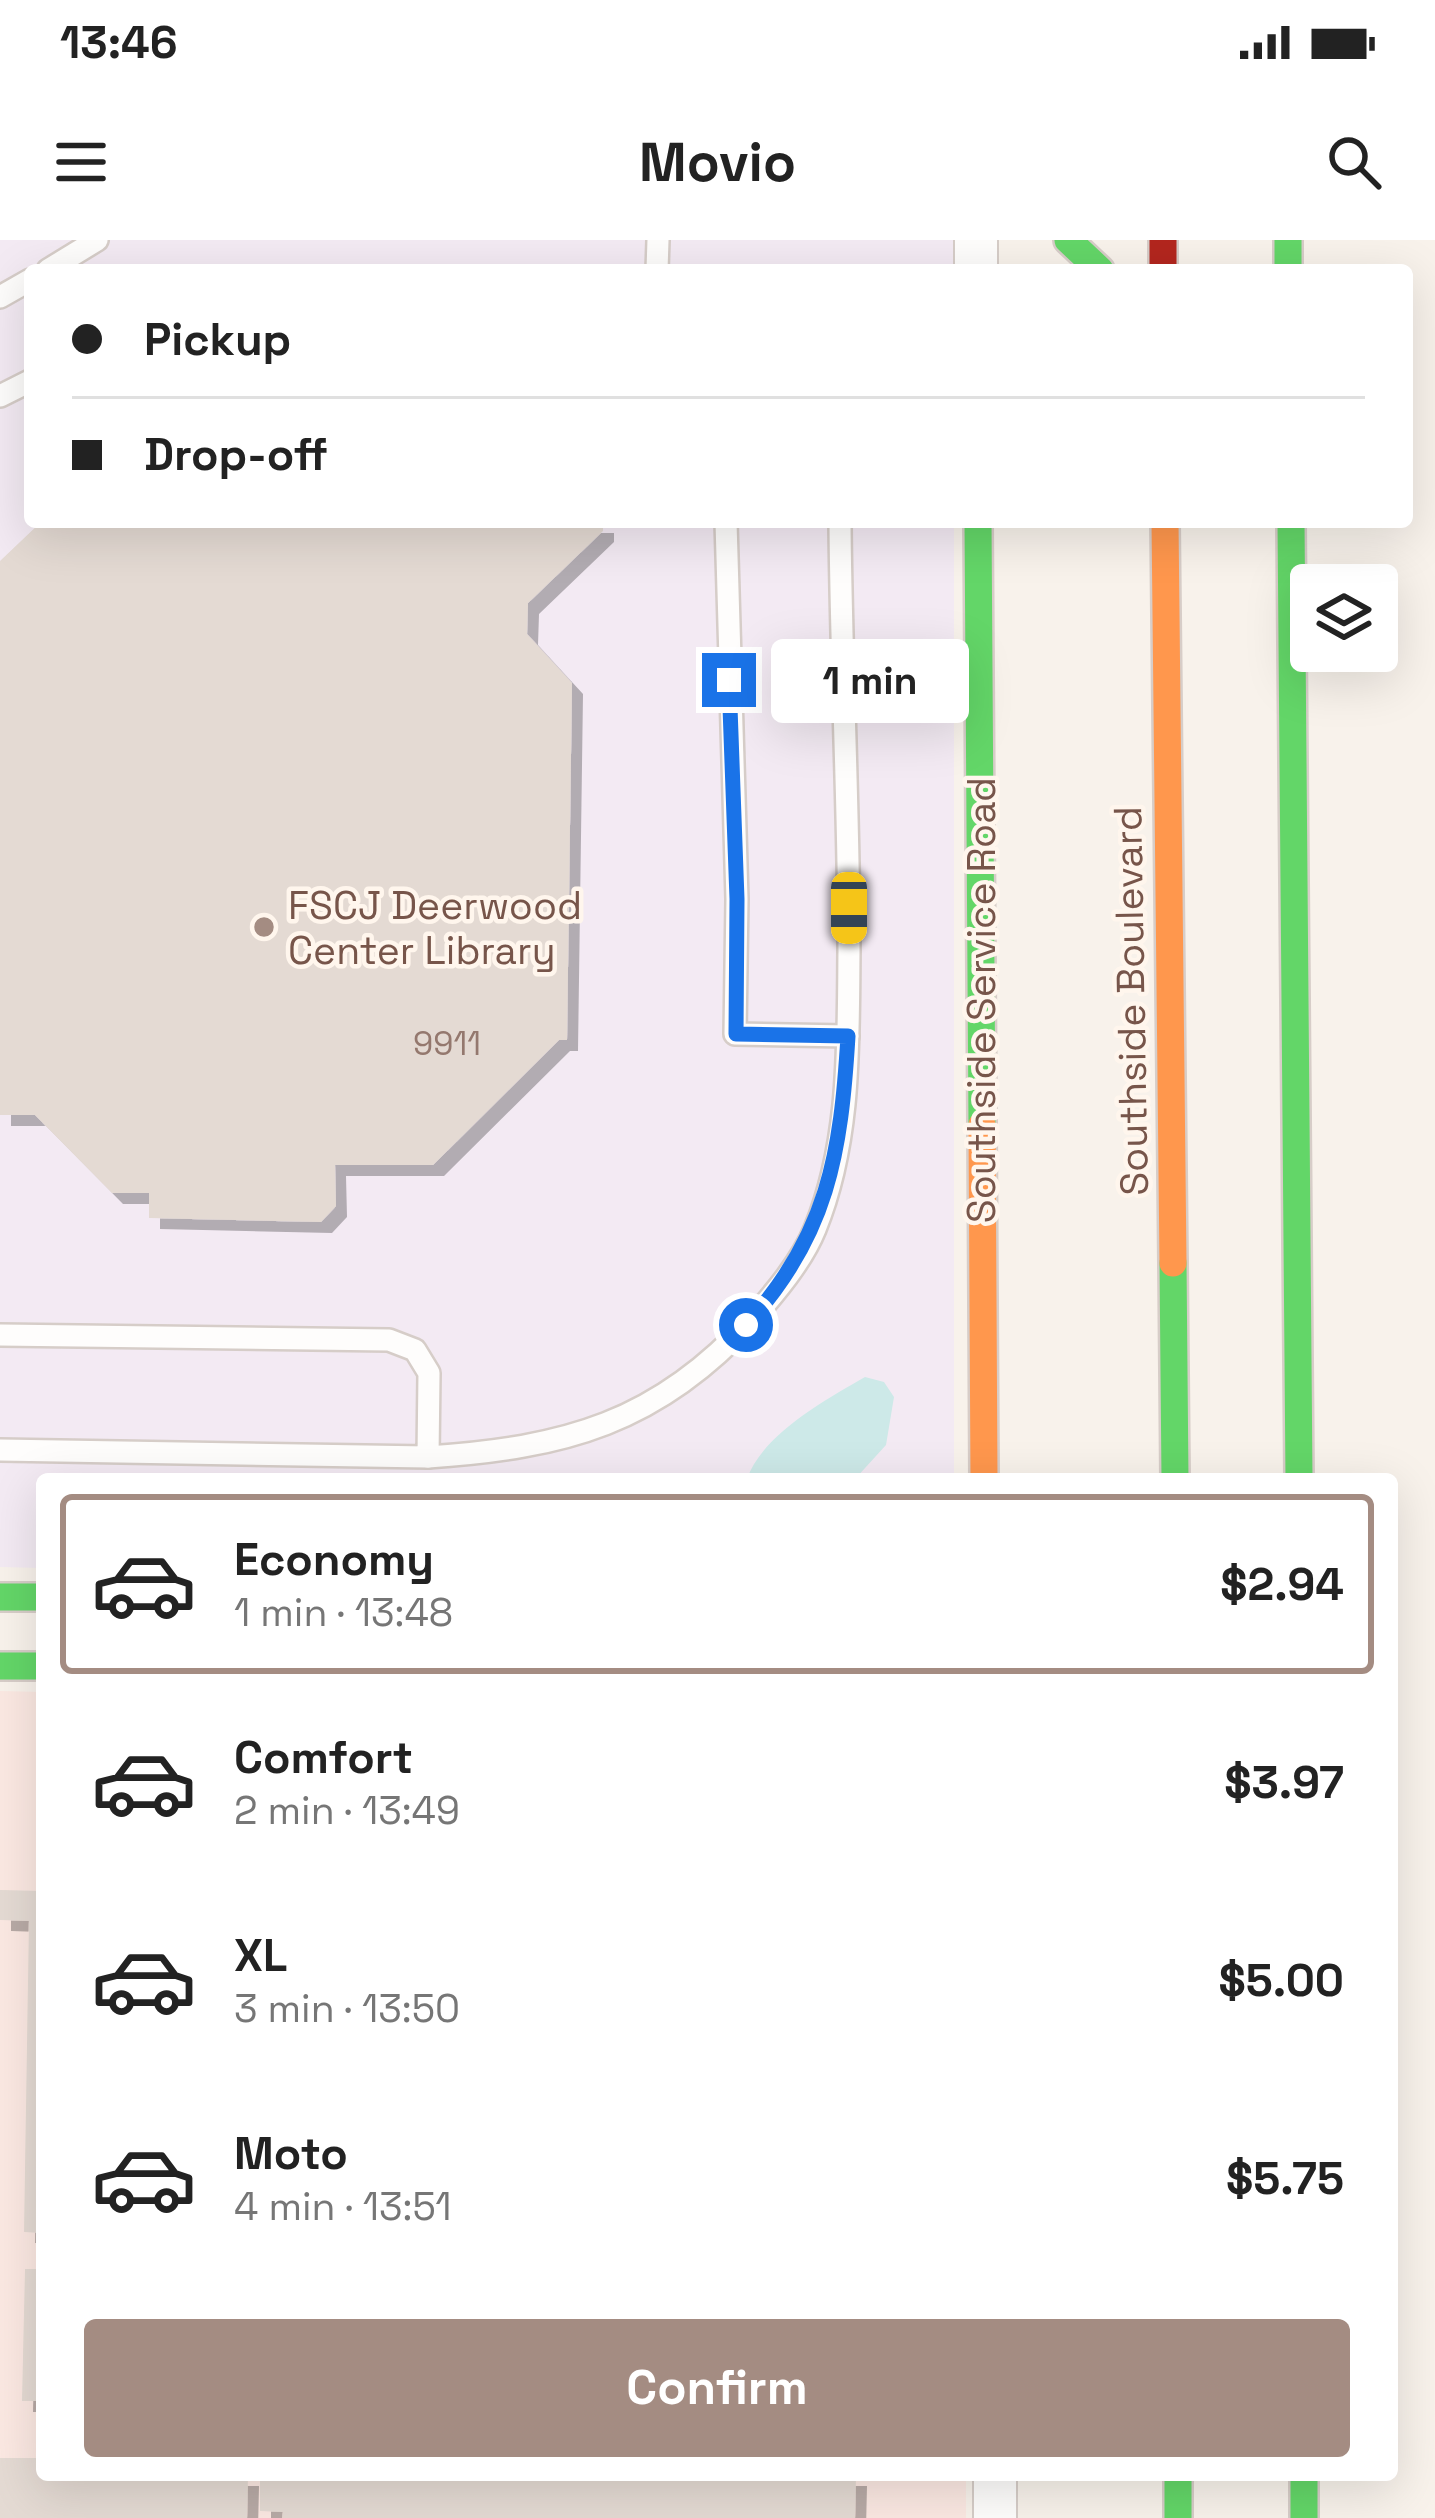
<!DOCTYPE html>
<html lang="en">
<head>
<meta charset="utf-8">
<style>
  body { margin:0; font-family:"Space Grotesk",sans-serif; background:#f2f2f2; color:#222; height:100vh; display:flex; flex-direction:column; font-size:45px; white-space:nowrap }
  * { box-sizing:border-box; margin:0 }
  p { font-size:39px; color:#767676 }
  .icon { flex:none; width:66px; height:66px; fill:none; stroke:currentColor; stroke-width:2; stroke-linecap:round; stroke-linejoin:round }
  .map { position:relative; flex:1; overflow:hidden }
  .drawer { position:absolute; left:36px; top:1233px; width:1362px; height:1008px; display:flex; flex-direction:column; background:#fff; border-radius:12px; box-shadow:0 12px 48px #0002 }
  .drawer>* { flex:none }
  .top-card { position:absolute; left:24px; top:24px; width:1389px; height:264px; border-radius:12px; box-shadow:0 12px 48px #0002; display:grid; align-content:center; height:264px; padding:0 48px; background:#fff }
  .tools { position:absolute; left:1290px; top:324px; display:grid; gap:24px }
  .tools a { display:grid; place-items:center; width:108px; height:108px; border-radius:12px; background:#fff; box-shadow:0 12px 48px #0002; font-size:60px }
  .end { position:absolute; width:54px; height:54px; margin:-27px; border:15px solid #1a73e8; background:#fff; box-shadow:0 0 0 6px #fff }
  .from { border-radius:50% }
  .bubble { position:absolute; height:84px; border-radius:12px; background:#fff; box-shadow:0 12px 48px #0002; font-size:39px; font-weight:700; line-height:84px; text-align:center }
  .car { position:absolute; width:36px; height:72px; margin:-36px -18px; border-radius:15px; box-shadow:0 0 9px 3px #0007; background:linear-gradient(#f5c518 24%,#345 0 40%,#f5c518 0 76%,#345 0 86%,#f5c518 0) }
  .top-card b { display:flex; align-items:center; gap:42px; height:114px; font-size:45px }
  .top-card b+b { border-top:3px solid #e0e0e0 }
  .top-card i { width:30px; height:30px; background:#222 }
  ul { padding:21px 0 0; list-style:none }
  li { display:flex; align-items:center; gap:36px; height:180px; margin:0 24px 18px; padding:0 24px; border:6px solid transparent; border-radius:12px }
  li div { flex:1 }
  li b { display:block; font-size:45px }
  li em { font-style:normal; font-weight:700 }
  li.on { border-color:#a48c82 }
  li>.icon { width:108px; height:108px; stroke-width:1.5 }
  .action { display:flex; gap:24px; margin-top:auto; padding:24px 48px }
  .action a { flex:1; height:138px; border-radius:12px; background:#a48c82; color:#fff; font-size:48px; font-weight:700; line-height:138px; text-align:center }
  .status { display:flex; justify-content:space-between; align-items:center; height:84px; padding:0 60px; background:#fff; direction:ltr }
  .status svg { height:33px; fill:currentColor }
  header { display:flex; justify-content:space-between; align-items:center; height:156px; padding:0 48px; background:#fff; font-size:54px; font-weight:700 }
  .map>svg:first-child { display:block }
  .commercial { fill:#fbe8e2 }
  .education { fill:#f3eaf3 }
  .water { fill:#cde9e8 }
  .building { fill:#e4dad3; filter:url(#shadow) }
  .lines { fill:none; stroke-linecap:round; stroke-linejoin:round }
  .lane-casing { stroke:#d6cdc8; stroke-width:26 }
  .street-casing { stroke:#d6cdc8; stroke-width:46 }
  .fast-casing { stroke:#d7cdc8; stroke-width:32 }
  .slow-casing { stroke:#d7cdc8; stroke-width:32 }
  .jam-casing { stroke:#d7cdc8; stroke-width:32 }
  .lane { stroke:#fefdfc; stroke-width:21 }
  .street { stroke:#fefdfc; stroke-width:42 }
  .fast { stroke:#63d668; stroke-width:27 }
  .slow { stroke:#ff974d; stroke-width:27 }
  .jam { stroke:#b3261e; stroke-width:27 }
  .route { stroke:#1a73e8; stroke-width:15 }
  .poi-dot { fill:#a48c82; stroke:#fff6ed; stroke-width:4.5 }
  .labels { text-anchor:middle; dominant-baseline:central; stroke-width:9; stroke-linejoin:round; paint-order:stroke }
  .number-label { font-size:33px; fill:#94786e }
  .poi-label { font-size:39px; fill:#77554a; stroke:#fff6ed; text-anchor:start }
  .street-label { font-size:39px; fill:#77554a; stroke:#fff6ed }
</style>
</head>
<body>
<div class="status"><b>13:46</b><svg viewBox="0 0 49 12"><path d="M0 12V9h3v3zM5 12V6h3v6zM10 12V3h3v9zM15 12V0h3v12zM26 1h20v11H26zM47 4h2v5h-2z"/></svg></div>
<header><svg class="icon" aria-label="menu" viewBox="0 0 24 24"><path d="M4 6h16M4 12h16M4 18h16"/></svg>Movio<svg class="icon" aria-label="search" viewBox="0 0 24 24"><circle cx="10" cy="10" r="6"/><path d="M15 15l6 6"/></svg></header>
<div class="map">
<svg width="1435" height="2278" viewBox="0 0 1435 2278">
  <defs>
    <filter id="shadow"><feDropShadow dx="11" dy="11" stdDeviation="0" flood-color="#0004"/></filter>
  </defs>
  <rect width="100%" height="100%" fill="#f8f2eb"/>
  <path class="commercial" d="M 0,1451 L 42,1452 L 42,2235 L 966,2235 L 966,2278 L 0,2278 Z"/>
  <path class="education" d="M 0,0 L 953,0 L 953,30 L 30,30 L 30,282 L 954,282 L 954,1239 L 42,1239 L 42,1328 L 0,1327 Z"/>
  <path class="water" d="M 865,1137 L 884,1142 L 894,1157 L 886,1205 L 855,1239 L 747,1239 C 762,1195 825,1160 865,1137 Z"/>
  <g class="building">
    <path d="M 41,282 L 603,282 L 603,291 L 528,363 L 527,394 L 572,443 L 567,800 L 559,800 L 433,925 L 335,925 L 336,966 L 321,982 L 149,978 L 149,953 L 112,953 L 35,875 L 0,875 L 0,321 Z"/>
    <path d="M 0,1650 L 42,1651 L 42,1993 L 24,1992 L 29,1681 L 0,1680 Z"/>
    <path d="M 25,2029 L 42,2029 L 42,2161 L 22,2161 Z"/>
    <path d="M 0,2218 L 42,2218 L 42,2235 L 248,2235 L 247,2278 L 0,2278 Z"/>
    <path d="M 260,2235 L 856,2235 L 855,2278 L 282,2278 L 283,2272 L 260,2271 Z"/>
  </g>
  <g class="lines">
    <defs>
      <g id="lane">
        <path d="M 48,30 L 97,0"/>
        <path d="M 657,30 L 658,0"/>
        <path d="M 0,57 L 30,40"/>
        <path d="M 0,156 L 30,141"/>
        <path d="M 726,282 L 737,659 L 735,794 L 848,796"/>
        <path d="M 0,1095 L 389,1100 L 415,1110 L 429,1133 L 428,1217 L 0,1210"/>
        <path d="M 428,1217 C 564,1208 658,1183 752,1079 C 775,1053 802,1021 815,989 C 851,901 848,804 849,711 C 849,568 841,425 840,282"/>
      </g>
      <g id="street">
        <path d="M 976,0 L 976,30"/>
        <path d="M 995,2278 L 995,2235"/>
      </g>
      <g id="fast">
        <path d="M 1068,0 L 1100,30"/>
        <path d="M 1288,0 L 1288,30"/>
        <path d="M 978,282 L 982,885"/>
        <path d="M 1291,282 L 1299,1239"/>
        <path d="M 1173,1023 L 1175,1239"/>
        <path d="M 0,1357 L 42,1357"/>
        <path d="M 0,1426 L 42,1426"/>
        <path d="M 1178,2235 L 1178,2278"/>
        <path d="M 1304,2235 L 1304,2278"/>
      </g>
      <g id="slow">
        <path d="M 1165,282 L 1173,1023"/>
        <path d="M 982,885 L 984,1239"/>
      </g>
      <path id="jam" d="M 1163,0 L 1163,30"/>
    </defs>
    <use href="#lane" class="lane-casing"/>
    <use href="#street" class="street-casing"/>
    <use href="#fast" class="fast-casing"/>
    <use href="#slow" class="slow-casing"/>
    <use href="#jam" class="jam-casing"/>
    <use href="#lane" class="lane"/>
    <use href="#street" class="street"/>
    <use href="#fast" class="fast"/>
    <use href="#slow" class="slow"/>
    <use href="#jam" class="jam"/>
  </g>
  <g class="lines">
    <path class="route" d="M 729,440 L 737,659 L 736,794 L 848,796 C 841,913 828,996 746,1085"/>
  </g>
  <circle class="poi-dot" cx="264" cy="687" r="12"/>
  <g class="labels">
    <g class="number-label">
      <text x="447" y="804">9911</text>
    </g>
    <g class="poi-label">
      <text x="288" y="665">FSCJ Deerwood<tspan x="288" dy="45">Center Library</tspan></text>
    </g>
    <g class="street-label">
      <text transform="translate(981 760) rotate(-90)">Southside Service Road</text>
      <text transform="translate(1131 761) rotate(-91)">Southside Boulevard</text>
    </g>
  </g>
</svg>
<div class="tools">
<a><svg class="icon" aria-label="layers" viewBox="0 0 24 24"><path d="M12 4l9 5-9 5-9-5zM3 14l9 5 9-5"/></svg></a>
</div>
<i class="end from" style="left:746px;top:1085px"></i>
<i class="end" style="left:729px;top:440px"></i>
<div class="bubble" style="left:771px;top:399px;width:198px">1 min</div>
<i class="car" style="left:849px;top:668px;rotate:180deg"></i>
<div class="top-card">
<b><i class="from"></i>Pickup</b>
<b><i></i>Drop-off</b>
</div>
<section class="drawer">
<ul>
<li class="on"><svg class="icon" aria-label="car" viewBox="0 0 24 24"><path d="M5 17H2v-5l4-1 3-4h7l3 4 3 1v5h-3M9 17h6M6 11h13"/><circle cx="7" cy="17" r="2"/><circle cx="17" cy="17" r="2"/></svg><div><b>Economy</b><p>1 min · 13:48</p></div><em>$2.94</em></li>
<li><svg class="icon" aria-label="car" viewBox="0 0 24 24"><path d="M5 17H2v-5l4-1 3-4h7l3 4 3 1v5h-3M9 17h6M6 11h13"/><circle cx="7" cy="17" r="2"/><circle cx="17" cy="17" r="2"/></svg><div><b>Comfort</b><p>2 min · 13:49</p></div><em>$3.97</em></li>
<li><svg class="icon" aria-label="car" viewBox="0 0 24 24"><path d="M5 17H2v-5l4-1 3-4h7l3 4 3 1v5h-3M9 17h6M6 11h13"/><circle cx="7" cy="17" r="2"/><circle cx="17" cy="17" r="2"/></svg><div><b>XL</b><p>3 min · 13:50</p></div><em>$5.00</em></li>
<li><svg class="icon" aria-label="car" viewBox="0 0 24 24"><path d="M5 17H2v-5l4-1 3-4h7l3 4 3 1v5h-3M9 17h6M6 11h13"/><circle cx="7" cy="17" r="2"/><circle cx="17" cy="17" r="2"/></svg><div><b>Moto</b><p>4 min · 13:51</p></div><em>$5.75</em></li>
</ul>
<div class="action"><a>Confirm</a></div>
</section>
</div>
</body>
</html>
